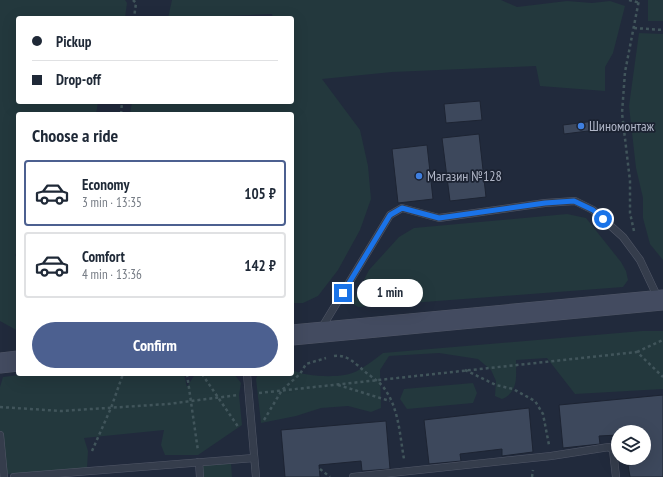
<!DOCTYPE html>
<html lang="en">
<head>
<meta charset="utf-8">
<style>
  body { margin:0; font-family:"PT Sans Narrow",sans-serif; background:#f2f2f3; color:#1f2937; height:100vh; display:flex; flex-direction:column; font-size:15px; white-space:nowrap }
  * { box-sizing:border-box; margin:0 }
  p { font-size:13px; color:#747a83 }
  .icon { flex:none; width:22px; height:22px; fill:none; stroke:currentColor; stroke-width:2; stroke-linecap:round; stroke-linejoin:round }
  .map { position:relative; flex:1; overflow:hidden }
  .drawer { position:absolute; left:16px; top:112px; width:278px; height:264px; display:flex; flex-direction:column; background:#fff; border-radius:4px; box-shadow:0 4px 16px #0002 }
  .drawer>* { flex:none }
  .top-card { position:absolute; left:16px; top:16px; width:278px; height:88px; border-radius:4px; box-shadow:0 4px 16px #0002; display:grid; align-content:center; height:88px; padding:0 16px; background:#fff }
  .buttons { position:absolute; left:611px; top:425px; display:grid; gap:8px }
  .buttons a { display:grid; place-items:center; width:40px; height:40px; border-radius:50%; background:#fff; box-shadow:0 4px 16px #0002; font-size:20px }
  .end { position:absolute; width:18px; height:18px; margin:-9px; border:5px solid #1a73e8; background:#fff; box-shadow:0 0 0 2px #fff }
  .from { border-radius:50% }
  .bubble { position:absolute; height:28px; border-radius:14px; background:#fff; box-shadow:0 4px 16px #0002; font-size:13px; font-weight:600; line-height:28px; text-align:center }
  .top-card b { display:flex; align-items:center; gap:14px; height:38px; font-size:15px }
  .top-card b+b { border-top:1px solid #e0e1e3 }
  .top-card i { width:10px; height:10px; background:#1f2937 }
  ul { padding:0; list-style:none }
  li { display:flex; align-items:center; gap:12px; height:66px; margin:0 8px 6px; padding:0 8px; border:2px solid #e0e1e3; border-radius:4px }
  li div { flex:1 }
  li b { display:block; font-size:15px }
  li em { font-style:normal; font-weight:600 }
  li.on { border-color:#4c6090 }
  li>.icon { width:36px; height:36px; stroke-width:1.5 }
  h2 { padding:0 16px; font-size:18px; line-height:48px }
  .primary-button { display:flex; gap:8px; margin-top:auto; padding:8px 16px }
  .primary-button a { flex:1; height:46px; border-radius:24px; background:#4c6090; color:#fff; font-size:16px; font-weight:600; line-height:46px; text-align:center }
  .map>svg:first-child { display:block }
  .green { fill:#23383d }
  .building { fill:#3d485c; stroke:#1d2433 }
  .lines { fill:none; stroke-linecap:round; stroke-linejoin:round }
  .lane-casing { stroke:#515767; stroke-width:8 }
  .secondary-casing { stroke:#515767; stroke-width:21 }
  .path { stroke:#41555b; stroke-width:2.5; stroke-dasharray:3 3; stroke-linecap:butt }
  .lane { stroke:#353d4c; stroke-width:7 }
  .secondary { stroke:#434b60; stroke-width:20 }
  .route { stroke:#1a73e8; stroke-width:5 }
  .shop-dot { fill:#3f7fe0; stroke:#1b2231; stroke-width:1.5 }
  .labels { text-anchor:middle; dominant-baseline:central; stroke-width:3.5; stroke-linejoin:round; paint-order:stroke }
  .poi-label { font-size:14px; fill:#b1b7c8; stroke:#1b2231; text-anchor:start }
</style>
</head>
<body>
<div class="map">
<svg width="663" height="477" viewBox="0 0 663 477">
  <rect width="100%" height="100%" fill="#212a3c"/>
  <g class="green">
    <path d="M 0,0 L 125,0 L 127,3 L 125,18 L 18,18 L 18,102 L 98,102 L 96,114 L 18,114 L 18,251 L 15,255 L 18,259 L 18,331 L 0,321 Z"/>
    <path d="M 172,0 L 501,0 L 517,7 L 567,1 L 592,3 L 610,1 L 625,6 L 613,53 L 605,67 L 605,91 L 540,86 L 536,66 L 392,72 L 322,79 L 360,130 L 368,166 L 371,199 L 360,230 L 338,270 L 318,296 L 303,303 L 292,303 L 292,114 L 130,114 L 132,102 L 292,102 L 292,18 L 273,18 L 272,14 L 225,16 L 224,18 L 168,18 Z"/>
    <rect x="648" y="0" width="15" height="21"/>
    <path d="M 639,33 L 663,34 L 663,260 L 650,244 L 643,218 L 643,198 L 636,168 L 629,106 Z"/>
    <path d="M 567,214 L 586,218 L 621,262 L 626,271 L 628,280 L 623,287 L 358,307 L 352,303 L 369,270 L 399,237 L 414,228 Z"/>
    <path d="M 642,331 L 663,331 L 663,389 L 575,394 L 547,358 L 516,360 C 516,375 519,392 502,399 L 495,396 L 496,381 L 491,370 L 478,359 L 439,353 L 389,356 L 380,370 L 381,408 L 371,412 L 348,406 L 321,408 L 296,416 L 261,423 L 256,379 L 258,374 L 292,374 L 292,370 C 306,377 343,379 357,371 C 366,366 375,359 383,353 Z"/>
    <path d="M 27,374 L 184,374 L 187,387 L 195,374 L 234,374 L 241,383 L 239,395 L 242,425 L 198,455 L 165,455 L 161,445 L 164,430 L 84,438 L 88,451 L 87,469 L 8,474 L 3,463 L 0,462 L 0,387 L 3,377 Z"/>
    <path d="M 473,383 L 477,393 L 473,403 L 407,409 L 400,399 L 404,389 Z"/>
    <path d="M 231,463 L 232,477 L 202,477 L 202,465 Z"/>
  </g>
  <g class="building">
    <path d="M 480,101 L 482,120 L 446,123 L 444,104 Z"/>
    <path d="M 595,121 L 596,130 L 564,134 L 563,125 Z"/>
    <path d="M 479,134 L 486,197 L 450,201 L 442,138 Z"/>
    <path d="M 427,145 L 433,199 L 398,203 L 392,149 Z"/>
    <path d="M 663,395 L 663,477 L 630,477 L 628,465 L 635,464 L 635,458 L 644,458 L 644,432 L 618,432 L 618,435 L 599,436 L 600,444 L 563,448 L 559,405 Z"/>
    <path d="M 529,408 L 533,452 L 502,456 L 502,449 L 460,454 L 461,461 L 429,464 L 424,420 Z"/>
    <path d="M 386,421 L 390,469 L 362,471 L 361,461 L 319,465 L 320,477 L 285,477 L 281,430 Z"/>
  </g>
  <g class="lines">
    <defs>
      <g id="lane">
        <path d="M 321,329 L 390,215 L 402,208 L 439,218 L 545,203 L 575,201 L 593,210 L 623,237 L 640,260 L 658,298"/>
        <path d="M 247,374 L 256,477"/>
        <path d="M 0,435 L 4,477"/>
        <path d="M 199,462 L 200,477"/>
        <path d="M 14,477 L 254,458"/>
        <path d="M 353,477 L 551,456 L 609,447 L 613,450 L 616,477"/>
      </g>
      <g id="secondary">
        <path d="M 292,335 L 663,300"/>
        <path d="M 0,363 L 18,361"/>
      </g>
    </defs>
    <use href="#lane" class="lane-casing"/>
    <use href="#secondary" class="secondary-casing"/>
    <g class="path">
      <path d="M 133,0 L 136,3 L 134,18"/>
      <path d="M 629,0 L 640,3"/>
      <path d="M 634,28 L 663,30"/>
      <path d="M 121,114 L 122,102"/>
      <path d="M 634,231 L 630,213 L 630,181 L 622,113 L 625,72 L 639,0"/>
      <path d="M 637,352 L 663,340"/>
      <path d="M 334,356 C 346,354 355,363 363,370 C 371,377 381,382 386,391 C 399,410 400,437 404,459"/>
      <path d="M 465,370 L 496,385 L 513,389 L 535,401 L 543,414 L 549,445"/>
      <path d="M 187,374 L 198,451"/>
      <path d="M 202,374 L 239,428"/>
      <path d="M 338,385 L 390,401"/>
      <path d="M 259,393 L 637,352 L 663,377"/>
      <path d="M 0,407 L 61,411 L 168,404 L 238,395"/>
      <path d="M 264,420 L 282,390 L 300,374 L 306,364 L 326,358"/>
      <path d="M 92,451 L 111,408 L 123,374"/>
      <path d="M 625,460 L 635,459"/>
      <path d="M 320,469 L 330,477"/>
      <path d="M 532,477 L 533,470"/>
    </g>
    <use href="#lane" class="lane"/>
    <use href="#secondary" class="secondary"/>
  </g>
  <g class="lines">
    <path class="route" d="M 343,293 L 390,215 L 402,208 L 439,218 L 545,203 L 574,201 L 593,210 L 603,219"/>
  </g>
  <g class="shop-dot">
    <circle cx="581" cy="126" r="4"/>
    <circle cx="419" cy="176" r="4"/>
  </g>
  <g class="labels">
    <g class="poi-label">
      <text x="589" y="126">Шиномонтаж</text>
      <text x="427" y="176">Магазин №128</text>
    </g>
  </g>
</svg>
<div class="buttons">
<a><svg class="icon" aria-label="layers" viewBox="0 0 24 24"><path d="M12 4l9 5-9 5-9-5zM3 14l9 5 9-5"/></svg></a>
</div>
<i class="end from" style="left:603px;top:219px"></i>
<i class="end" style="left:343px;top:293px"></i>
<div class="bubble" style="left:357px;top:279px;width:66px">1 min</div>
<div class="top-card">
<b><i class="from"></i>Pickup</b>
<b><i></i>Drop-off</b>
</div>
<section class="drawer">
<h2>Choose a ride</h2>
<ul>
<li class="on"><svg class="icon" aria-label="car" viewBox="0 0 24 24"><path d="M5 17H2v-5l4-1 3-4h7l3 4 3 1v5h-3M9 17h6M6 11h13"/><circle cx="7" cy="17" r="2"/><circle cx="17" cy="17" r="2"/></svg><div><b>Economy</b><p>3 min · 13:35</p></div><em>105 ₽</em></li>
<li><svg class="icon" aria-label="car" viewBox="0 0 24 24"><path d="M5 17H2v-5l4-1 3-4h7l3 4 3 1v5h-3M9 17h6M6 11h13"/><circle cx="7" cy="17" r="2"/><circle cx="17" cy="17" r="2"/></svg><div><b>Comfort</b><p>4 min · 13:36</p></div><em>142 ₽</em></li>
</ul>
<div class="primary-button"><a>Confirm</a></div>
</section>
</div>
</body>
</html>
